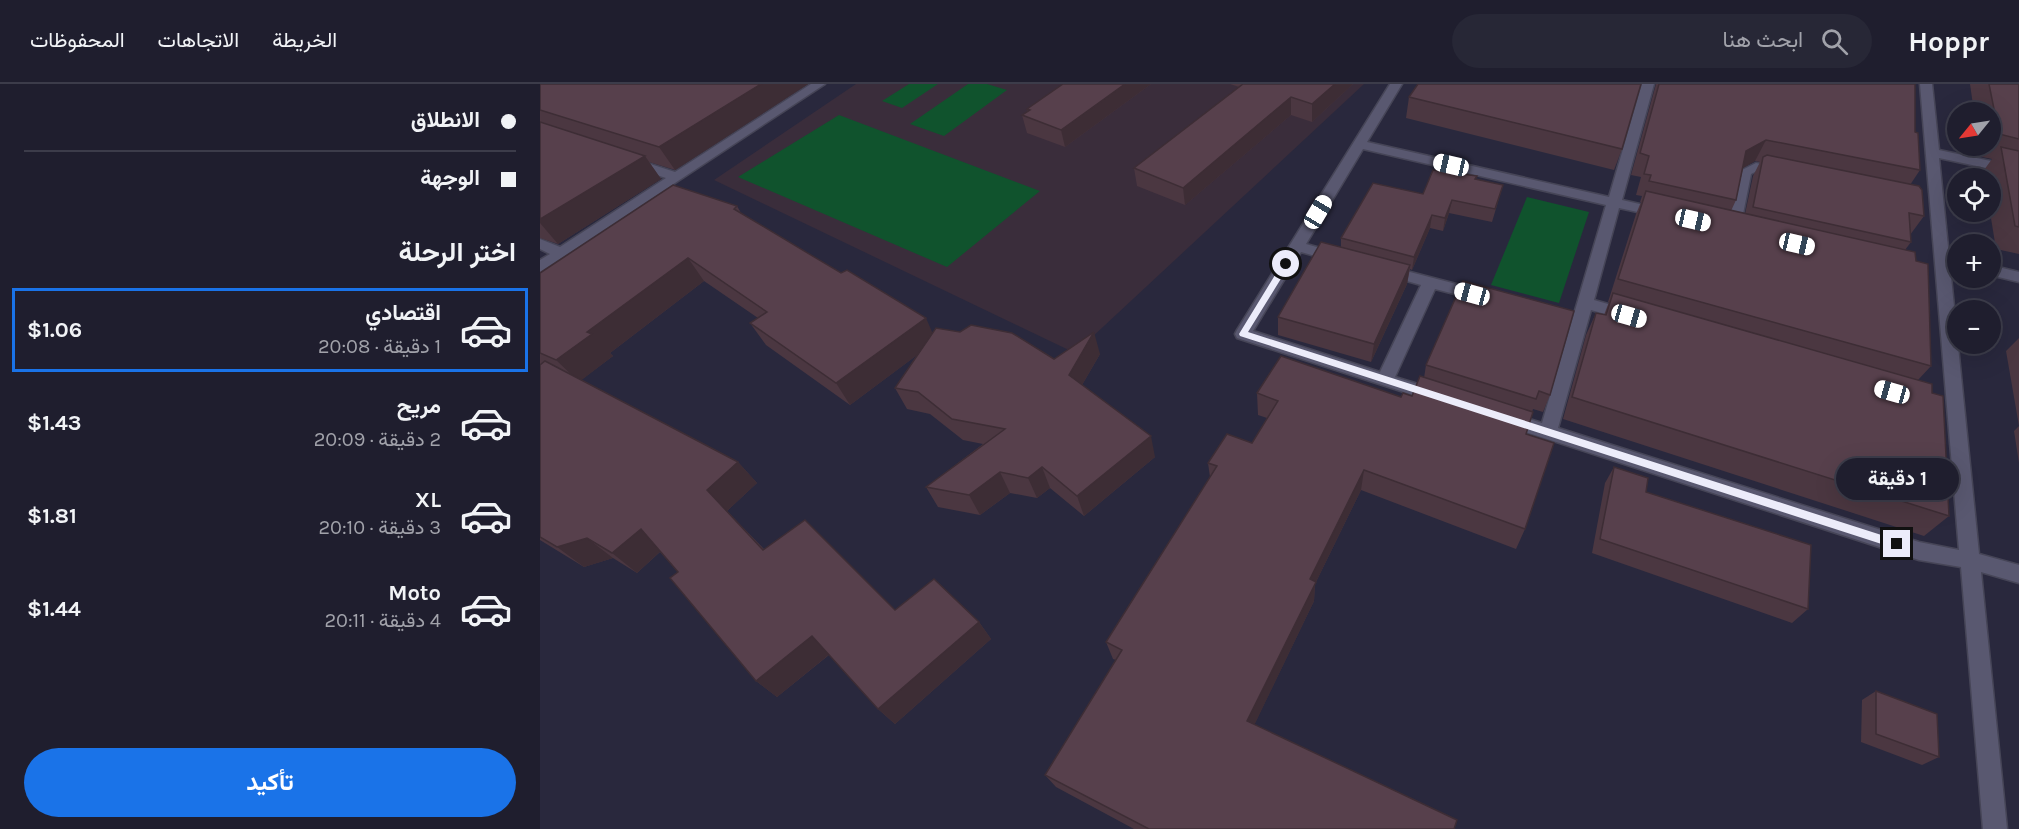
<!DOCTYPE html>
<html lang="ar">
<head>
<meta charset="utf-8">
<style>
  body { margin:0; font-family:Karla,Vazirmatn,sans-serif; background:#272736; color:#f1f3f6; direction:rtl; height:100vh; display:flex; flex-direction:column; font-size:22px; white-space:nowrap }
  * { box-sizing:border-box; margin:0 }
  p { font-size:20px; color:#a1a2aa }
  .icon { flex:none; width:33px; height:33px; fill:none; stroke:currentColor; stroke-width:2; stroke-linecap:round; stroke-linejoin:round }
  .map { position:relative; flex:1; overflow:hidden; direction:ltr }
  .details { display:flex; flex-direction:column; background:#1f1e2e; width:540px }
  .details>* { flex:none }
  .top-card { display:grid; align-content:center; height:132px; padding:0 24px; background:#1f1e2e }
  .needle { width:39px; rotate:240deg }
  .tools { position:absolute; left:1407px; top:18px; display:grid; gap:12px }
  .tools a { display:grid; place-items:center; width:54px; height:54px; border-radius:50%; background:#1f1e2e; box-shadow:0 6px 24px #0002,0 0 0 2px #3c3c4a; font-size:30px }
  .end { position:absolute; width:27px; height:27px; margin:-14px; border:8px solid #ececfa; background:#111; box-shadow:0 0 0 3px #111 }
  .from { border-radius:50% }
  .bubble { position:absolute; height:42px; border-radius:21px; background:#1f1e2e; box-shadow:0 6px 24px #0002,0 0 0 2px #3c3c4a; font-size:20px; font-weight:700; line-height:42px; text-align:center; direction:rtl }
  .car { position:absolute; width:18px; height:36px; margin:-18px -9px; border-radius:8px; box-shadow:0 0 4px 2px #0007; background:linear-gradient(#fff 24%,#345 0 40%,#fff 0 76%,#345 0 86%,#fff 0) }
  .top-card b { display:flex; align-items:center; gap:21px; height:57px; font-size:22px }
  .top-card b+b { border-top:2px solid #3c3c4a }
  .top-card i { width:15px; height:15px; background:#f1f3f6 }
  ul { padding:0; list-style:none }
  li { display:flex; align-items:center; gap:18px; height:84px; margin:0 12px 9px; padding:0 12px; border:3px solid transparent; border-radius:0px }
  li div { flex:1 }
  li b { display:block; font-size:22px }
  li em { font-style:normal; font-weight:700 }
  li.on { border-color:#1a73e8 }
  li>.icon { width:54px; height:54px; stroke-width:1.5 }
  h2 { padding:0 24px; font-size:27px; line-height:72px }
  .primary-button { display:flex; gap:12px; margin-top:auto; padding:12px 24px }
  .primary-button a { flex:1; height:69px; border-radius:36px; background:#1a73e8; color:#fff; font-size:24px; font-weight:700; line-height:69px; text-align:center }
  header { display:flex; align-items:center; gap:36px; box-sizing:border-box; height:84px; padding:0 30px; background:#1f1e2e; border-bottom:2px solid #3c3c4a }
  header strong { font-size:28px }
  nav { display:flex; gap:33px; margin-inline-start:auto; font-size:21px }
  .search { width:420px; height:54px; background:#272736; display:flex; align-items:center; gap:15px; box-sizing:border-box; padding:0 21px; border-radius:33px; color:#a1a2aa; font-size:22px }
  main { display:flex; flex:1; min-height:0 }
  .map>svg:first-child { display:block }
  .education { fill:#3a2d3b }
  .green { fill:#10532d }
  .lines { fill:none; stroke-linecap:round; stroke-linejoin:round }
  .street-casing { stroke:#464557; stroke-width:3 }
  .street { fill:#595870; fill-rule:evenodd }
  .wall { fill:#4b3741; fill-rule:evenodd }
  .shaded-wall { fill:#3d2d35 }
  .building { fill:#57404c; stroke:#3d2d35; stroke-width:1.5 }
  .route { fill:#ececfa }
</style>
</head>
<body>
<header>
<strong>Hoppr</strong>
<div class="search"><svg class="icon" aria-label="search" viewBox="0 0 24 24"><circle cx="10" cy="10" r="6"/><path d="M15 15l6 6"/></svg>ابحث هنا</div>
<nav><a>الخريطة</a><a>الاتجاهات</a><a>المحفوظات</a></nav>
</header>
<main>
<div class="map">
<svg width="1479" height="745" viewBox="0 0 1479 745">
  <rect width="100%" height="100%" fill="#29283d"/>
  <path class="education" d="M 316,0 L 824,0 L 535,269 L 174,96 Z"/>
  <g class="green">
    <path d="M 369,0 L 398,0 L 362,24 L 342,17 Z"/>
    <path d="M 428,0 L 447,0 L 467,6 L 404,52 L 370,40 Z"/>
    <path d="M 299,31 L 500,107 L 407,183 L 198,93 Z"/>
    <path d="M 987,113 L 1049,128 L 1019,219 L 951,201 Z"/>
  </g>
  <g class="lines">
    <defs>
      <g id="street">
        <path d="M 271,0 L 285,0 L 0,188 L 0,176 L 10,170 L 0,165 L 0,155 L 20,163 L 126,94 L 85,81 L 85,75 L 95,75 L 135,88 Z"/>
        <path d="M 850,0 L 862,0 L 827,58 L 1069,113 L 1102,0 L 1114,0 L 1082,116 L 1126,126 L 1128,129 L 1121,133 L 1079,124 L 1054,216 L 1096,228 L 1098,232 L 1090,237 L 1051,226 L 1018,344 L 1379,458 L 1419,466 L 1380,0 L 1392,0 L 1399,66 L 1479,83 L 1479,91 L 1399,74 L 1439,470 L 1479,481 L 1479,499 L 1441,488 L 1467,745 L 1443,745 L 1421,483 L 1379,476 L 961,340 L 958,335 L 961,330 L 967,328 L 1002,339 L 1066,121 L 823,65 L 766,160 L 805,171 L 807,174 L 800,179 L 761,168 L 713,247 L 840,288 L 881,201 L 842,190 L 840,187 L 842,184 L 847,182 L 947,208 L 950,212 L 942,217 L 895,205 L 855,293 L 904,308 L 907,313 L 904,318 L 898,319 L 697,254 L 695,250 L 697,246 Z"/>
        <path d="M 1216,79 L 1246,85 L 1248,88 L 1241,92 L 1217,87 L 1211,90 L 1200,145 L 1198,148 L 1188,148 L 1186,145 L 1198,88 Z"/>
        <path d="M 1450,181 L 1479,188 L 1479,198 L 1450,191 Z"/>
      </g>
    </defs>
    <use href="#street" class="street-casing"/>
    <use href="#street" class="street"/>
  </g>
  <g class="wall">
    <path d="M 0,0 L 268,0 L 135,86 L 109,78 L 121,95 L 18,160 L 0,154 Z"/>
    <path d="M 523,0 L 611,0 L 525,63 L 487,49 L 482,31 L 488,28 L 487,25 Z"/>
    <path d="M 690,0 L 813,0 L 772,38 L 751,31 L 645,121 L 597,102 L 594,84 L 699,3 Z"/>
    <path d="M 1116,0 L 1375,0 L 1375,48 L 1380,86 L 1370,101 L 1384,132 L 1370,151 L 1371,158 L 1365,166 L 1376,177 L 1391,282 L 1378,296 L 1392,309 L 1409,432 L 1384,452 L 1023,335 L 1046,251 L 1056,229 L 1064,231 L 1069,218 L 1068,218 L 1096,130 L 1101,118 L 1100,118 L 1102,112 L 1096,111 L 1101,93 L 1091,91 ZM 1215,77 L 1220,78 L 1213,92 L 1205,130 L 1191,127 L 1196,116 L 1203,84 Z"/>
    <path d="M 1430,0 L 1479,0 L 1479,170 L 1456,165 L 1450,128 L 1450,94 L 1445,94 L 1444,86 L 1452,75 L 1442,73 L 1440,62 L 1450,62 L 1450,28 L 1434,28 Z"/>
    <path d="M 869,13 L 1082,65 L 1074,86 L 866,34 Z"/>
    <path d="M 936,96 L 963,101 L 952,138 L 909,129 L 903,147 L 890,144 L 872,186 L 870,185 L 867,200 L 831,278 L 738,251 L 738,233 L 801,163 L 801,154 L 883,110 Z"/>
    <path d="M 197,122 L 201,129 L 393,249 L 514,275 L 560,270 L 542,301 L 615,373 L 544,432 L 510,404 L 497,414 L 470,409 L 440,431 L 398,423 L 386,403 L 443,360 L 423,356 L 390,330 L 367,325 L 355,304 L 377,271 L 310,321 L 226,261 L 210,239 L 218,234 L 164,197 L 70,269 L 73,272 L 41,296 L 198,378 L 217,399 L 187,427 L 224,465 L 355,526 L 439,538 L 451,555 L 355,640 L 338,625 L 289,571 L 237,613 L 216,597 L 138,488 L 120,468 L 97,489 L 73,474 L 44,483 L 0,456 L 0,189 Z"/>
    <path d="M 923,197 L 1010,311 L 1003,328 L 993,325 L 986,350 L 985,445 L 976,465 L 821,406 L 775,500 L 774,517 L 714,641 L 914,745 L 594,745 L 516,703 L 505,691 L 576,576 L 573,575 L 566,558 L 670,393 L 668,379 L 712,359 L 727,334 L 718,331 L 717,309 L 861,313 L 872,312 L 884,294 L 886,281 Z"/>
    <path d="M 1479,254 L 1479,379 L 1474,347 L 1479,342 L 1466,267 Z"/>
    <path d="M 1074,383 L 1106,408 L 1268,525 L 1252,539 L 1052,469 L 1065,399 Z"/>
    <path d="M 1336,607 L 1399,673 L 1382,681 L 1321,658 L 1322,616 Z"/>
  </g>
  <g class="shaded-wall">
    <path d="M 221,0 L 268,0 L 135,86 L 119,63 Z"/>
    <path d="M 585,0 L 611,0 L 525,63 L 521,46 Z"/>
    <path d="M 795,0 L 813,0 L 772,38 L 772,20 Z"/>
    <path d="M 751,13 L 751,31 L 645,121 L 643,104 Z"/>
    <path d="M 1226,56 L 1215,77 L 1196,88 L 1206,67 Z"/>
    <path d="M 105,72 L 121,95 L 18,160 L 0,139 L 0,135 Z"/>
    <path d="M 912,116 L 909,129 L 903,147 L 905,134 Z"/>
    <path d="M 892,131 L 890,144 L 872,186 L 874,173 Z"/>
    <path d="M 148,174 L 164,197 L 70,269 L 73,272 L 39,298 L 16,276 L 47,248 Z"/>
    <path d="M 870,181 L 867,200 L 831,278 L 834,260 Z"/>
    <path d="M 386,234 L 396,257 L 310,321 L 296,299 Z"/>
    <path d="M 554,248 L 560,270 L 535,313 L 529,291 Z"/>
    <path d="M 611,352 L 615,373 L 544,432 L 537,412 Z"/>
    <path d="M 198,378 L 217,399 L 187,427 L 242,485 L 167,406 Z"/>
    <path d="M 502,383 L 510,404 L 497,414 L 488,394 Z"/>
    <path d="M 824,386 L 821,406 L 775,500 L 774,517 L 709,652 L 707,637 L 770,495 Z"/>
    <path d="M 460,388 L 470,409 L 440,431 L 429,411 Z"/>
    <path d="M 101,445 L 124,464 L 97,489 L 72,469 Z"/>
    <path d="M 47,454 L 73,474 L 44,483 L 17,463 Z"/>
    <path d="M 439,538 L 451,555 L 355,640 L 338,625 Z"/>
    <path d="M 272,552 L 291,569 L 237,613 L 216,597 Z"/>
  </g>
  <g class="building">
    <path d="M 0,0 L 221,0 L 119,63 L 0,26 Z"/>
    <path d="M 523,0 L 585,0 L 521,46 L 482,31 L 490,26 L 487,25 Z"/>
    <path d="M 703,0 L 795,0 L 772,20 L 751,13 L 643,104 L 594,84 Z"/>
    <path d="M 878,0 L 1101,0 L 1082,65 L 869,13 Z"/>
    <path d="M 1119,0 L 1375,0 L 1375,48 L 1378,49 L 1380,86 L 1226,56 L 1206,67 L 1196,116 L 1109,97 L 1111,91 L 1104,90 L 1109,72 L 1100,69 Z"/>
    <path d="M 1449,0 L 1479,0 L 1479,55 L 1459,50 Z"/>
    <path d="M 0,38 L 105,72 L 0,135 Z"/>
    <path d="M 1461,63 L 1479,67 L 1479,143 L 1475,142 Z"/>
    <path d="M 1227,71 L 1379,102 L 1382,106 L 1384,132 L 1369,129 L 1371,158 L 1213,123 L 1223,73 Z"/>
    <path d="M 893,86 L 937,92 L 935,95 L 963,101 L 955,125 L 912,116 L 905,134 L 892,131 L 874,173 L 801,154 L 833,99 L 883,110 Z"/>
    <path d="M 133,101 L 197,122 L 194,125 L 301,189 L 307,186 L 386,234 L 296,299 L 210,239 L 227,228 L 148,174 L 47,248 L 52,250 L 16,276 L 0,269 L 0,189 Z"/>
    <path d="M 1106,107 L 1375,168 L 1376,177 L 1388,180 L 1391,282 L 1078,195 Z"/>
    <path d="M 781,158 L 870,181 L 834,260 L 738,233 Z"/>
    <path d="M 923,197 L 1034,227 L 1010,311 L 999,307 L 996,315 L 886,281 Z"/>
    <path d="M 1073,209 L 1392,300 L 1392,309 L 1403,312 L 1409,432 L 1032,313 L 1056,229 L 1066,231 Z"/>
    <path d="M 431,241 L 472,249 L 514,275 L 554,248 L 529,291 L 611,352 L 537,412 L 502,383 L 488,394 L 460,388 L 429,411 L 386,403 L 465,345 L 412,335 L 378,308 L 355,304 L 396,244 L 420,248 Z"/>
    <path d="M 741,272 L 861,313 L 863,309 L 872,312 L 880,292 L 993,328 L 986,350 L 1014,359 L 985,445 L 824,386 L 770,495 L 776,498 L 707,637 L 917,736 L 914,745 L 609,745 L 505,691 L 582,566 L 566,558 L 677,382 L 668,379 L 687,350 L 712,359 L 738,317 L 717,309 Z"/>
    <path d="M 5,277 L 198,378 L 167,406 L 223,466 L 265,436 L 355,526 L 394,495 L 439,538 L 338,625 L 272,552 L 216,597 L 130,494 L 138,488 L 101,445 L 72,469 L 47,454 L 17,463 L 0,453 L 0,281 Z"/>
    <path d="M 1074,383 L 1108,394 L 1106,408 L 1271,461 L 1268,525 L 1060,455 Z"/>
    <path d="M 1336,607 L 1397,630 L 1399,673 L 1336,650 Z"/>
  </g>
  <path class="route" d="M 743,178 L 750,180 L 708,248 L 1357,456 L 1362,460 L 1357,465 L 700,252 L 699,250 Z"/>
</svg>
<div class="tools">
<a><svg class="needle" viewBox="-14 -14 28 28"><path d="M0-13l5 13h-10z" fill="#e53935"/><path d="M0 13l5-13h-10z" fill="#a1a2aa"/></svg></a>
<a><svg class="icon" aria-label="locate" viewBox="0 0 24 24"><circle cx="12" cy="12" r="6"/><path d="M12 2v4M12 18v4M2 12h4M18 12h4"/></svg></a>
<a>+</a>
<a>−</a>
</div>
<i class="end from" style="left:746px;top:180px"></i>
<i class="end" style="left:1357px;top:460px"></i>
<div class="bubble" style="left:1296px;top:374px;width:123px">1 دقيقة</div>
<i class="car" style="left:911px;top:81px;rotate:283deg"></i>
<i class="car" style="left:778px;top:128px;rotate:31deg"></i>
<i class="car" style="left:1153px;top:136px;rotate:103deg"></i>
<i class="car" style="left:1257px;top:160px;rotate:103deg"></i>
<i class="car" style="left:932px;top:210px;rotate:285deg"></i>
<i class="car" style="left:1089px;top:232px;rotate:106deg"></i>
<i class="car" style="left:1352px;top:308px;rotate:286deg"></i>
</div>
<section class="details">
<div class="top-card">
<b><i class="from"></i>الانطلاق</b>
<b><i></i>الوجهة</b>
</div>
<h2>اختر الرحلة</h2>
<ul>
<li class="on"><svg class="icon" aria-label="car" viewBox="0 0 24 24"><path d="M5 17H2v-5l4-1 3-4h7l3 4 3 1v5h-3M9 17h6M6 11h13"/><circle cx="7" cy="17" r="2"/><circle cx="17" cy="17" r="2"/></svg><div><b>اقتصادي</b><p>1 دقيقة · 20:08</p></div><em>$1.06</em></li>
<li><svg class="icon" aria-label="car" viewBox="0 0 24 24"><path d="M5 17H2v-5l4-1 3-4h7l3 4 3 1v5h-3M9 17h6M6 11h13"/><circle cx="7" cy="17" r="2"/><circle cx="17" cy="17" r="2"/></svg><div><b>مريح</b><p>2 دقيقة · 20:09</p></div><em>$1.43</em></li>
<li><svg class="icon" aria-label="car" viewBox="0 0 24 24"><path d="M5 17H2v-5l4-1 3-4h7l3 4 3 1v5h-3M9 17h6M6 11h13"/><circle cx="7" cy="17" r="2"/><circle cx="17" cy="17" r="2"/></svg><div><b>XL</b><p>3 دقيقة · 20:10</p></div><em>$1.81</em></li>
<li><svg class="icon" aria-label="car" viewBox="0 0 24 24"><path d="M5 17H2v-5l4-1 3-4h7l3 4 3 1v5h-3M9 17h6M6 11h13"/><circle cx="7" cy="17" r="2"/><circle cx="17" cy="17" r="2"/></svg><div><b>Moto</b><p>4 دقيقة · 20:11</p></div><em>$1.44</em></li>
</ul>
<div class="primary-button"><a>تأكيد</a></div>
</section>
</main>
</body>
</html>
